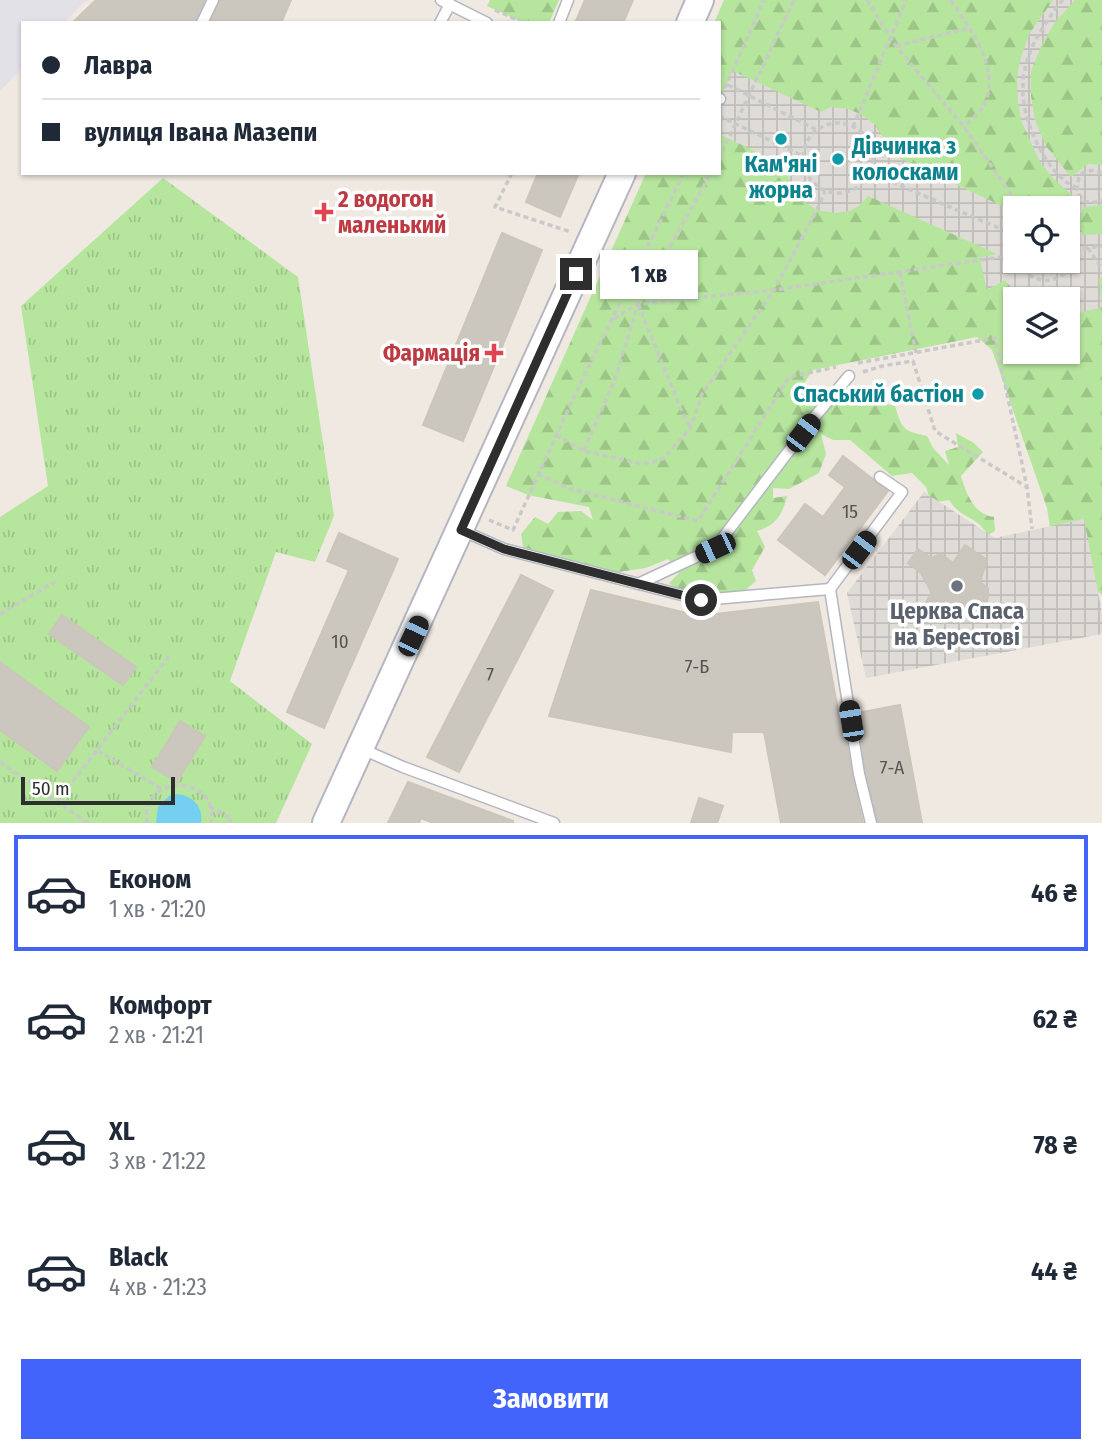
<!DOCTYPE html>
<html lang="uk">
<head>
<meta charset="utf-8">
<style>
  body { margin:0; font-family:"Fira Sans Condensed",sans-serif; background:#f6f6f7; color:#1f2937; height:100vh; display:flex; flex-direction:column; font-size:26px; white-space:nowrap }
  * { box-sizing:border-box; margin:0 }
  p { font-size:23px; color:#747a83 }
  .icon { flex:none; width:38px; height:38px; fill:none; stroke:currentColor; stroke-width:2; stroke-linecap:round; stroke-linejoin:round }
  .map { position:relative; height:823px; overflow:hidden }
  .panel { display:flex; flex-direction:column; background:#fff; flex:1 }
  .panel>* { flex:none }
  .top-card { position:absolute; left:21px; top:21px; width:700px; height:154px; border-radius:0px; box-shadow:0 2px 5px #0004; display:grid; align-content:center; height:154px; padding:0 21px; background:#fff }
  .buttons { position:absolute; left:1003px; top:196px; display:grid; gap:14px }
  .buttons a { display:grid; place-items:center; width:77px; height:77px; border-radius:0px; background:#fff; box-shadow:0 2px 5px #0004; font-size:35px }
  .scale { position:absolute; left:21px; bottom:18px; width:154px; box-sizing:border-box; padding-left:7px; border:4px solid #2e2e2e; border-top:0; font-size:19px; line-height:24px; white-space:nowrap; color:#2e2e2e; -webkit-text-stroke:5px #fff; paint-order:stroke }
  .end { position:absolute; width:32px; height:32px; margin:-16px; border:9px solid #2e2e2e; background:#fff; box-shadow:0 0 0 4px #fff }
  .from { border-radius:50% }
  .bubble { position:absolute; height:49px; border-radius:0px; background:#fff; box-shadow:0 2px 5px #0004; font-size:23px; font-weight:700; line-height:49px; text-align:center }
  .car { position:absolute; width:21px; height:42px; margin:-21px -10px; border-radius:9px; box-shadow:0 0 5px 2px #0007; background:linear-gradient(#222 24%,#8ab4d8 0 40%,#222 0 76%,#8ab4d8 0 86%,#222 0) }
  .top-card b { display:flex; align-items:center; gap:24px; height:66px; font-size:26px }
  .top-card b+b { border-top:2px solid #e0e1e3 }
  .top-card i { width:18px; height:18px; background:#1f2937 }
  ul { padding:12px 0 0; list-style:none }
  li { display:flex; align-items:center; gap:21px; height:116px; margin:0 14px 10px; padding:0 7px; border:4px solid transparent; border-radius:0px }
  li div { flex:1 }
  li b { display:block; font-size:26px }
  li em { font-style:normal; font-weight:700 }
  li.current { border-color:#4264fb }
  li>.icon { width:63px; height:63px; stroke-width:1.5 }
  .button { display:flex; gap:14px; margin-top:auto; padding:14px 21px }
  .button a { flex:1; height:80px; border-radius:0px; background:#4264fb; color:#fff; font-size:28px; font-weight:700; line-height:80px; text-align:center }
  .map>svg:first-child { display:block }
  .industrial { fill:#e3e1e8 }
  .grass { fill:url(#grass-tufts) }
  .forest { fill:url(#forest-firs); fill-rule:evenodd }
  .plaza { fill:url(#plaza-grid); fill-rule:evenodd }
  .water { fill:#75cff0 }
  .building { fill:#cbc7bf; stroke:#cbc5ba; stroke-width:2 }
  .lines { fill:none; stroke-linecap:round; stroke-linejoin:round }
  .lane-casing { stroke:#b4b7c1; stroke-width:13 }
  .secondary-casing { stroke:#b4b7c1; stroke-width:30 }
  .path { stroke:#c9c9c9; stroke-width:3.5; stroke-dasharray:5 3.5; stroke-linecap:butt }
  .lane { stroke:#fff; stroke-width:10 }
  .secondary { stroke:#fff; stroke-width:26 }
  .route { stroke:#2e2e2e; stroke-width:9 }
  .culture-dot { fill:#0f9aa8; stroke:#fff; stroke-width:2.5 }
  .health-dot { fill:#e0444e; stroke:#fff; stroke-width:2.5 }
  .worship-dot { fill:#6b7280; stroke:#fff; stroke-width:2.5 }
  .labels { text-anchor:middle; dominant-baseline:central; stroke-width:7; stroke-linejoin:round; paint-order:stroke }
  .number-label { font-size:19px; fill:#555452 }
  .culture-label { font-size:23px; font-weight:bold; fill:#0d838f; stroke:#fff; text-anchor:start }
  .health-label { font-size:23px; font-weight:bold; fill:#be3a42; stroke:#fff; text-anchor:start }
  .worship-label { font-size:23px; font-weight:bold; fill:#5b616d; stroke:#fff }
</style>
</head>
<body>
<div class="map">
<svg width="1102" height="823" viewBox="0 0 1102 823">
  <defs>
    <pattern id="grass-tufts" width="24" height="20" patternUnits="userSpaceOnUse" patternTransform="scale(1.75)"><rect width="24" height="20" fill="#b6e59e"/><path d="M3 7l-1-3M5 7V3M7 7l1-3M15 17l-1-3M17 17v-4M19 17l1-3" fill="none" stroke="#9dc588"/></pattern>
    <pattern id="forest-firs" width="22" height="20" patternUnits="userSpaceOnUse" patternTransform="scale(1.75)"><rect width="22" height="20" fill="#b6e59e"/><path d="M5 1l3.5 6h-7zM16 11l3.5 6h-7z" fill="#9dc588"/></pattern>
    <pattern id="plaza-grid" width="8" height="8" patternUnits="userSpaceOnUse" patternTransform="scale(1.75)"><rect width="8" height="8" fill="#dfdcd8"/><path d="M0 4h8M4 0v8" fill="none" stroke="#c0bdba"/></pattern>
  </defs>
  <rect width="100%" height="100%" fill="#efe9e1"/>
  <path class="industrial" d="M 0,0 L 89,0 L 83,3 L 64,23 L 23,23 L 23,67 L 0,91 Z"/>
  <path class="grass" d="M 163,178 L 298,277 L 334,516 L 315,562 L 276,552 L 230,681 L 312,744 L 276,823 L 0,823 L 0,517 L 48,486 L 21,306 Z"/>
  <g class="forest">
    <path d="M 490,0 L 559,0 L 549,23 L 524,23 L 487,6 Z"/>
    <path d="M 724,0 L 1102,0 L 1102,595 L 1054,554 L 1047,508 L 992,350 L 977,337 L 813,370 L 802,386 L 808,389 L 805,402 C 824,400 836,401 848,385 L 866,396 L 881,391 L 882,403 L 895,406 C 902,429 903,431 927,436 L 933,448 L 949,465 L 945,451 L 958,447 L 956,433 L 974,443 L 983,452 L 961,476 C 966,493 974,515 994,517 L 995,531 L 988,535 C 975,514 963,521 949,500 L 931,503 L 926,487 L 912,473 L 892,476 L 850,440 L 833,440 L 821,434 L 826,454 L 819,473 L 789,489 L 773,488 L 773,498 L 787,496 C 782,516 776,525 757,531 L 765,547 L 752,570 L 756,581 L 729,604 L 694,606 L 669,583 L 679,573 L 668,559 L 646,568 L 611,573 L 523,547 L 521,534 L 535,517 L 548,524 L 558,512 L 581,511 L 593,520 L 589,507 L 528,495 L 506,486 L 646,173 L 719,173 L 719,23 L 714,23 ZM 1015,208 L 1068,208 L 1068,261 L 1015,261 ZM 1015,299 L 1068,299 L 1068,352 L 1015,352 Z"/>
  </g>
  <g class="plaza">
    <path d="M 1053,0 L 1075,0 L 1055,22 L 1041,46 L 1031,71 L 1031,96 L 1035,120 L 1046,146 L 1071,177 L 1088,164 L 1102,165 L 1102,205 L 1085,207 L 1075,221 L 1083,235 L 1102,234 L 1102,277 L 1099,278 L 1102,307 L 1068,316 L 1068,299 L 1027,299 L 1012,289 L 1005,280 L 987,290 L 980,259 L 978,258 L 997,254 L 868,196 L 860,205 L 849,211 L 835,213 L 817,210 L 803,201 L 794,191 L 788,177 L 786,166 L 719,134 L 719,101 L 733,71 L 821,112 L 831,107 L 848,109 L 860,114 L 874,124 L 883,137 L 886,152 L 1015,212 L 1015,261 L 1068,261 L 1068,211 L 1076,199 L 1053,178 L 1040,162 L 1022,123 L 1018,102 L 1017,78 L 1021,57 L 1030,33 Z"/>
    <path d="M 924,492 L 995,538 L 1084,519 L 1102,613 L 1102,634 L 866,678 L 847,593 ZM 965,546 L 986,560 L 980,582 L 988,588 L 988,598 L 978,613 L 968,615 L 961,610 L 943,623 L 922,608 L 934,590 L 926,583 L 921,573 L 908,563 L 917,549 L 931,558 L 941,554 L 953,563 Z"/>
  </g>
  <path class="water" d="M 177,794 C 193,796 203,806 201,823 L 156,823 L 158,807 L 169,796 Z"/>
  <g class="building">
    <path d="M 96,0 L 205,0 L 195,23 L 72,23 Z"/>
    <path d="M 220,0 L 291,0 L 281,23 L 210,23 Z"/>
    <path d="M 585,0 L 633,0 L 623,23 L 575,23 Z"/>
    <path d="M 538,173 L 579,173 L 560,217 L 526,202 Z"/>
    <path d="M 502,233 L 542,250 L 463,441 L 423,425 Z"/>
    <path d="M 843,456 L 888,491 L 825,575 L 778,540 L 805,504 L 823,517 L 845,487 L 829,475 Z"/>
    <path d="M 339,533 L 398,559 L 324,728 L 287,712 L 349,570 L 327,561 Z"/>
    <path d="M 965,545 L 987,560 L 980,582 L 988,588 L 988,598 L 978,613 L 968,615 L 961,610 L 944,623 L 922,608 L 932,593 L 921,573 L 908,563 L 918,549 L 931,558 L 941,554 L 953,563 Z"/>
    <path d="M 521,575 L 553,591 L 459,772 L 427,757 Z"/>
    <path d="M 591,590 L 699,616 L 818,602 L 839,716 L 842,716 L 852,775 L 863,823 L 781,823 L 764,732 L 732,732 L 731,752 L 549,716 Z"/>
    <path d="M 62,615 L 136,667 L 123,685 L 49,634 Z"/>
    <path d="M 0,662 L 89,727 L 57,771 L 0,730 Z"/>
    <path d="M 900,705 L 922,823 L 878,823 L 866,773 L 857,713 Z"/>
    <path d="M 180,721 L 205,736 L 177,782 L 152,767 Z"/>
    <path d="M 408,782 L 513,821 L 513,823 L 433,823 L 421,818 L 419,823 L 388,823 Z"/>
    <path d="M 699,798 L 723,806 L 717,823 L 691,823 Z"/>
  </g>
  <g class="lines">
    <defs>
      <g id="lane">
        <path d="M 441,0 L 487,23"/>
        <path d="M 202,23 L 213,0"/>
        <path d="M 440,23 L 450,4"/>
        <path d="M 559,23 L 568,0"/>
        <path d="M 719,99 L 720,99"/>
        <path d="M 461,530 L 504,549 L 701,600 L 830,589"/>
        <path d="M 638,584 L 715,548 L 817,414 L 849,376"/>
        <path d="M 830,589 L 859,774 L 871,823"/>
        <path d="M 830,589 L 902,492 L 880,477"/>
        <path d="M 362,749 L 403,767 L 554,823"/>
      </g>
      <g id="secondary">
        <path d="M 690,23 L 700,0"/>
        <path d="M 326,823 L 622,173"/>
      </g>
    </defs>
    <use href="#lane" class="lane-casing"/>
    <use href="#secondary" class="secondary-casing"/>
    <g class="path">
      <path d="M 867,0 L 896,46 L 964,127 L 1021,208"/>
      <path d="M 951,0 C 970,30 1003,69 983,107 C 978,114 970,121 964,127"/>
      <path d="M 1063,0 C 1055,8 1050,17 1044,26 C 1016,68 1017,106 1040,149 C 1049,165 1060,181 1077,188"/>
      <path d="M 495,10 L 524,23"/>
      <path d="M 896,46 L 969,28"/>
      <path d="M 728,85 L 817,130"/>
      <path d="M 725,88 L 764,0"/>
      <path d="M 719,116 L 803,156"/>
      <circle cx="838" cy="158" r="35"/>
      <path d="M 853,127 L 906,0"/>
      <path d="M 719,159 L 794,0"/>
      <path d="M 869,172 L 1015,235"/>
      <path d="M 512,173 L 495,207 L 571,232"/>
      <path d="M 1102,173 C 1068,158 1070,215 1102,200"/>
      <path d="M 1068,220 L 1082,199"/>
      <path d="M 1088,248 L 1102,269"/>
      <path d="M 1075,250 L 1102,246"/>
      <path d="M 1019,261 C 1038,302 1093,271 1068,233"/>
      <path d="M 900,273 L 916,353"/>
      <path d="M 638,304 L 685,419 L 691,427"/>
      <path d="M 614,319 L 638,304 L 774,290 L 1015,255"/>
      <path d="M 858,363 L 995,338 L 1027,487 L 1032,529"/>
      <path d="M 863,372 L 882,366 L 913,361 L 935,431 L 1027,487"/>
      <path d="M 556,435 L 584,451 L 642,464 L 663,459 L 691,427 L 702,394 L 774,290 L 817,210 L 825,191"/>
      <path d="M 584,450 L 614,382 L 638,304 L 711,173"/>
      <path d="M 538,474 L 568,488 L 698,521 L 789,377 L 836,367"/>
      <path d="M 489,520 L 513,530 L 579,386 L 684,173"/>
      <path d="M 0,614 L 58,580"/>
      <path d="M 98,751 L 162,789"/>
      <path d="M 0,762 L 88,823"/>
      <path d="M 57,802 L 170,655"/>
      <path d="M 210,807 L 232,819 L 229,823"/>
      <path d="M 147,823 C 138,773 220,773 211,823"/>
    </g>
    <use href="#lane" class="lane"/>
    <use href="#secondary" class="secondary"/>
  </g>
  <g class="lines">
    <path class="route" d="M 576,274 L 461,530 L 504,549 L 701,600"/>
  </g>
  <g class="culture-dot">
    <circle cx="781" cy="139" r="7"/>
    <circle cx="838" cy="159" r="7"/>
    <circle cx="978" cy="394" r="7"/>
  </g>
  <g class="health-dot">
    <path d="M320.5 201.5h7v7h7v7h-7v7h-7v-7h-7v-7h7z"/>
    <path d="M490.5 342.5h7v7h7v7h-7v7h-7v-7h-7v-7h7z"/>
  </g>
  <circle class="worship-dot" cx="957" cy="586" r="7"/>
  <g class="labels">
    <g class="number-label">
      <text x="850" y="511">15</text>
      <text x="340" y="641">10</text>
      <text x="697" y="666">7-Б</text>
      <text x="490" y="674">7</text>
      <text x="892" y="767">7-А</text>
    </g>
    <g class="culture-label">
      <text x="852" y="146">Дівчинка з<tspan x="852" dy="26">колосками</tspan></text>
      <text x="781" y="164" text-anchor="middle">Кам'яні<tspan x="781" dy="26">жорна</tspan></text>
      <text x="964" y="394" text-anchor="end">Спаський бастіон</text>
    </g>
    <g class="health-label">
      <text x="338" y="199">2 водогон<tspan x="338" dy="26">маленький</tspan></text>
      <text x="480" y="353" text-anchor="end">Фармація</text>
    </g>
    <g class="worship-label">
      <text x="957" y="611">Церква Спаса<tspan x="957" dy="26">на Берестові</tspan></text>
    </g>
  </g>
</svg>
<div class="buttons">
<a><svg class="icon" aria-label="locate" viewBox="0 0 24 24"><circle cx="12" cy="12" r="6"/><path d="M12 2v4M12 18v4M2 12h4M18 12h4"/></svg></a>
<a><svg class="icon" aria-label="layers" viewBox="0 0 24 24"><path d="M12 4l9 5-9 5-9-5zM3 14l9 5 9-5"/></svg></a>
</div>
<div class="scale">50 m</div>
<i class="end from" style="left:701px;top:600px"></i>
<i class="end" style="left:576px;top:274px"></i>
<div class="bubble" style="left:600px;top:250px;width:98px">1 хв</div>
<i class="car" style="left:803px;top:433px;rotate:37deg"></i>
<i class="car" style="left:715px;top:548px;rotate:245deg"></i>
<i class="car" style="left:859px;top:550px;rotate:37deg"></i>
<i class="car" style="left:413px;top:636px;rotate:25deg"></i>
<i class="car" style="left:851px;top:721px;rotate:351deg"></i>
<div class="top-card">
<b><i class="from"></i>Лавра</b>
<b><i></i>вулиця Івана Мазепи</b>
</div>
</div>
<section class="panel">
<ul>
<li class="current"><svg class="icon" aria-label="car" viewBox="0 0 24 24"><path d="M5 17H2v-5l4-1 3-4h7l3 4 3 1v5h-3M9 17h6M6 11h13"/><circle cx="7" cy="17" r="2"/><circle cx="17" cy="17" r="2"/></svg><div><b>Економ</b><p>1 хв · 21:20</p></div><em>46 ₴</em></li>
<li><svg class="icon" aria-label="car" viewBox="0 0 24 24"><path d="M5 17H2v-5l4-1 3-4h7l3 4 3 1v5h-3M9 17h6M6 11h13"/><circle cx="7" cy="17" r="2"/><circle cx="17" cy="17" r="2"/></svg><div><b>Комфорт</b><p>2 хв · 21:21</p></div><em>62 ₴</em></li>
<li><svg class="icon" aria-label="car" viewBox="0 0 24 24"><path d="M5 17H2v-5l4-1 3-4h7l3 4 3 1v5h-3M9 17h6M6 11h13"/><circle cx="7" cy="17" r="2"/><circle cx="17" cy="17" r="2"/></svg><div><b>XL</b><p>3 хв · 21:22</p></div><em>78 ₴</em></li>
<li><svg class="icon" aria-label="car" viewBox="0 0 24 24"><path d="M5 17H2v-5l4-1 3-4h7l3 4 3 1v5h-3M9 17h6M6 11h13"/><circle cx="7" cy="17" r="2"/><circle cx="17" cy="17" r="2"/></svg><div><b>Black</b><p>4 хв · 21:23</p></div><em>44 ₴</em></li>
</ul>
<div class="button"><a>Замовити</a></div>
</section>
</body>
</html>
